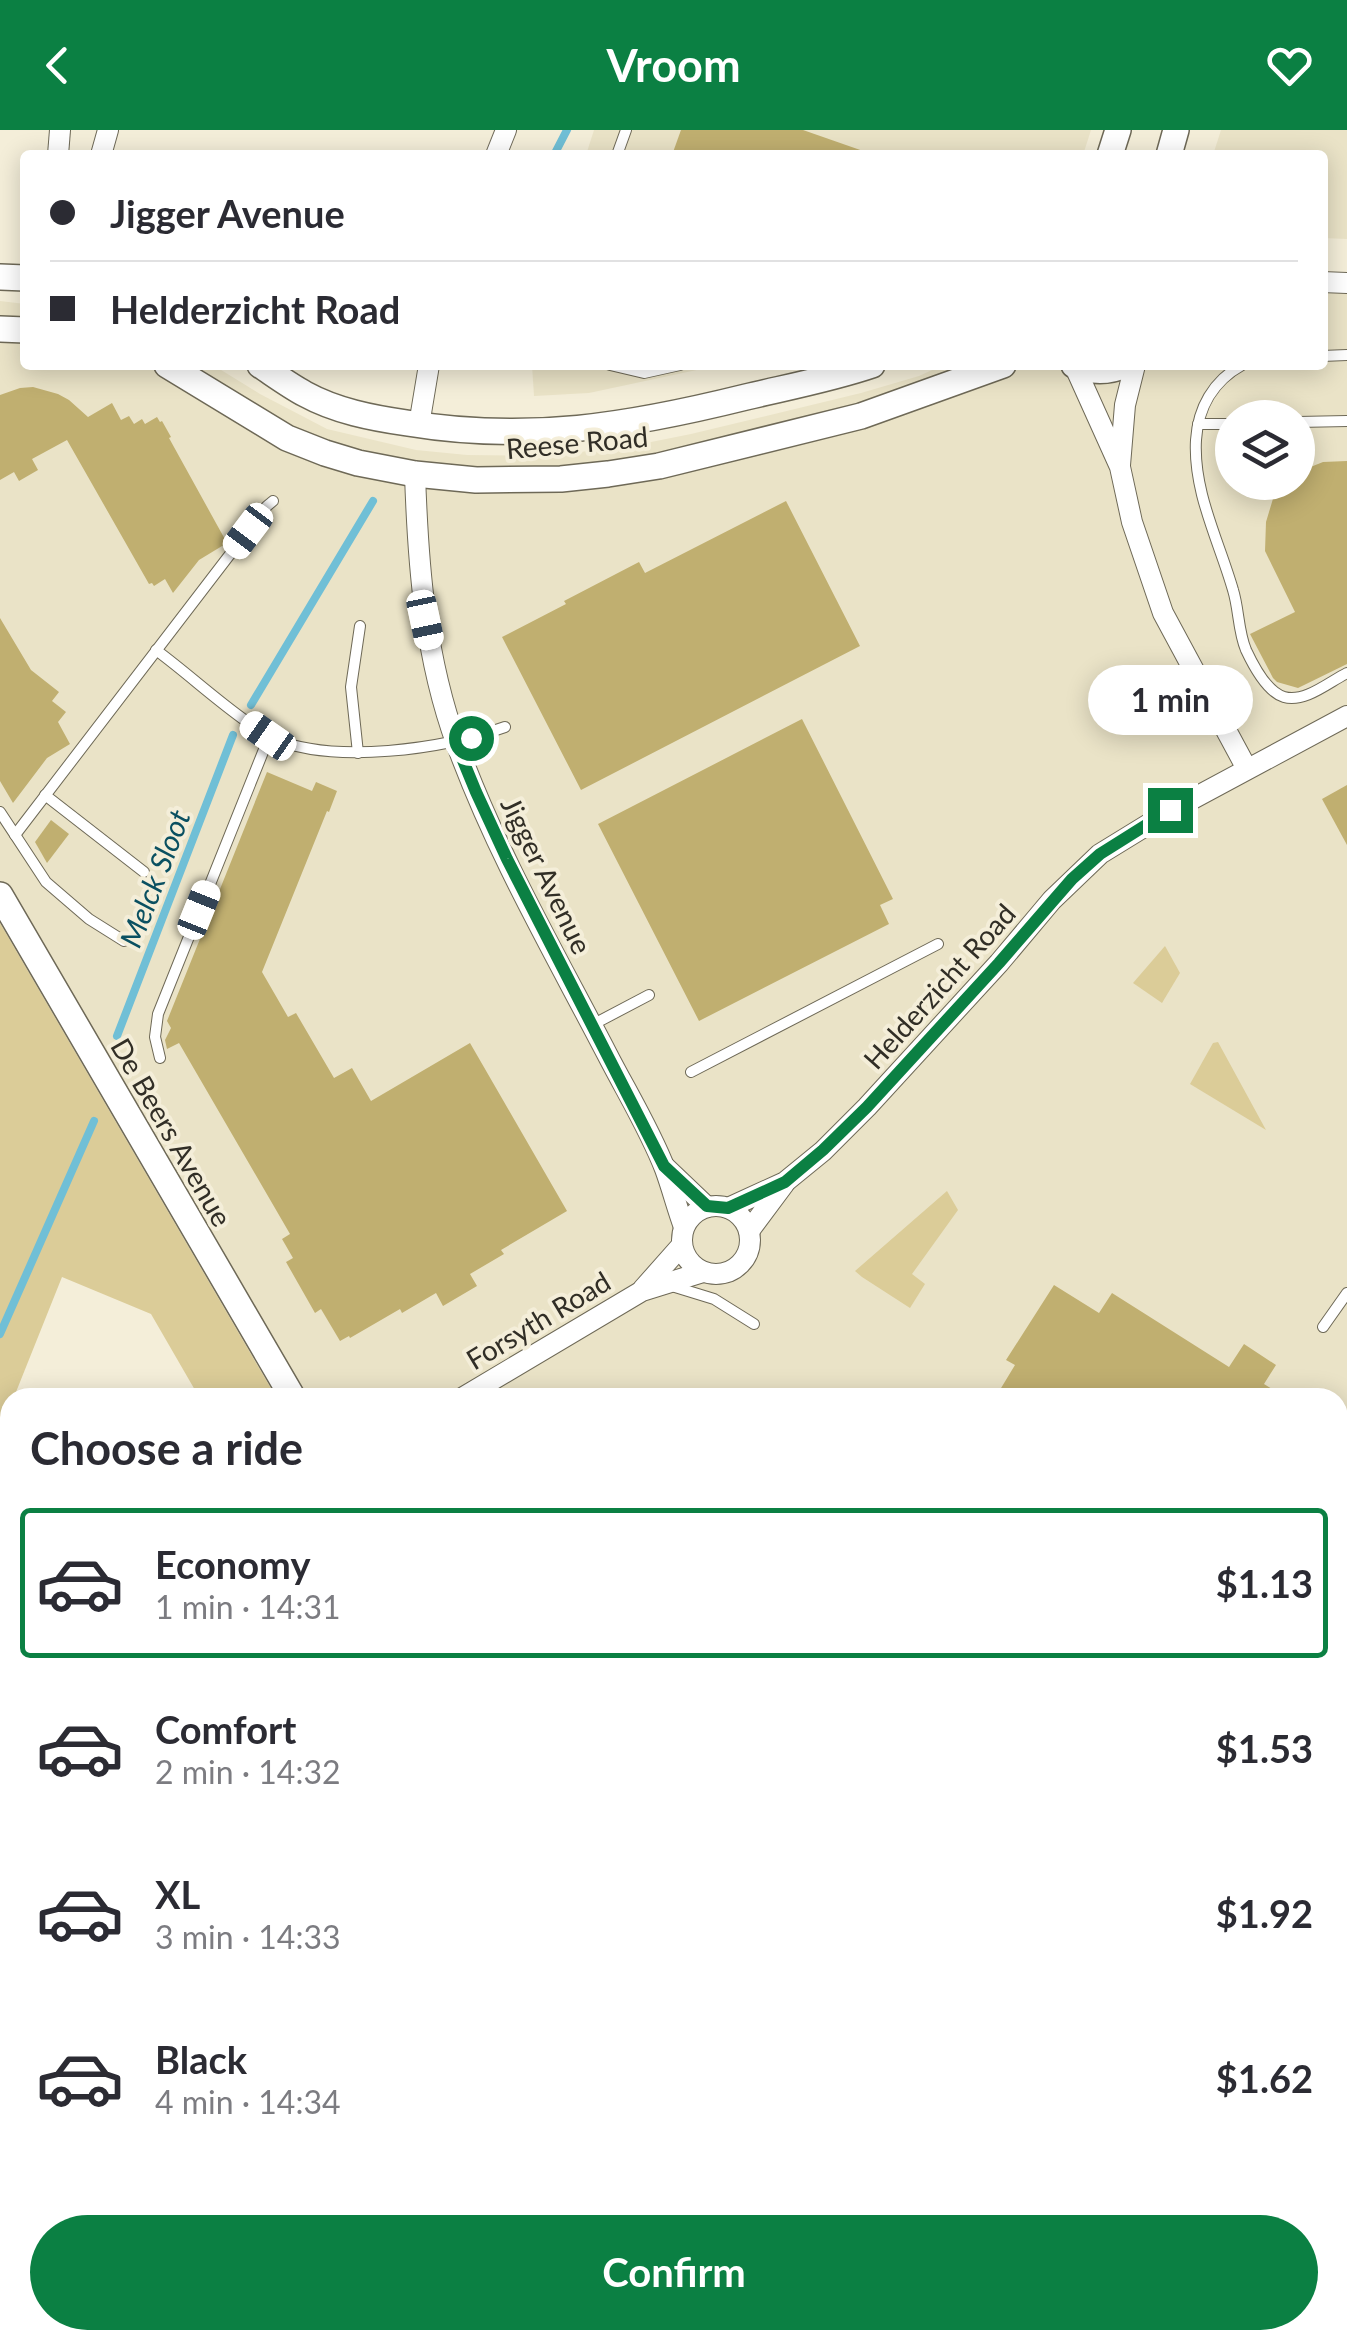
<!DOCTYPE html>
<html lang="en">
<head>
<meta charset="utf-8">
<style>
  body { margin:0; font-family:Lato,sans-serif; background:#f7f7f7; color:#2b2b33; height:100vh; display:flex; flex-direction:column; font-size:38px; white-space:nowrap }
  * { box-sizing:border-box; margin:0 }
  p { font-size:32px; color:#7c7c81 }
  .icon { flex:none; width:55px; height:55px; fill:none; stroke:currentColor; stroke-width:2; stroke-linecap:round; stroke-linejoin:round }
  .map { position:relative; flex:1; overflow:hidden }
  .sheet { position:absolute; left:0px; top:1258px; width:1348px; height:962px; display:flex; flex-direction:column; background:#fff; border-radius:30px 30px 0 0; box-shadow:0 5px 25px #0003 }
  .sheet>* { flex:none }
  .banner { position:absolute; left:20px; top:20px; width:1308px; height:220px; border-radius:10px; box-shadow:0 5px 25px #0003; display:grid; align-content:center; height:220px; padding:0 30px; background:#fff }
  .controls { position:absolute; left:1215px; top:270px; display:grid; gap:20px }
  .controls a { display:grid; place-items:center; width:100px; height:100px; border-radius:50%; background:#fff; box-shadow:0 5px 25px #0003; font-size:50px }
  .end { position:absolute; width:45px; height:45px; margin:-22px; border:12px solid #0b8043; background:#fff; box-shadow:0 0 0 5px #fff }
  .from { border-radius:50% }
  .bubble { position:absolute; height:70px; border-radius:35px; background:#fff; box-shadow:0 5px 25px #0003; font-size:32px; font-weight:700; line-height:70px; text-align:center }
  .car { position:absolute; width:30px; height:60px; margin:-30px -15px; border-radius:12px; box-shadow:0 0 8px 2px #0007; background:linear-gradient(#fff 24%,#345 0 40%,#fff 0 76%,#345 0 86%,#fff 0) }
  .banner b { display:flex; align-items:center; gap:35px; height:95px; font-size:38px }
  .banner b+b { border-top:2px solid #e1e1e2 }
  .banner i { width:25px; height:25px; background:#2b2b33 }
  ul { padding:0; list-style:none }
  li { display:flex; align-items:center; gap:30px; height:150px; margin:0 20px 15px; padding:0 10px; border:5px solid transparent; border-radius:10px }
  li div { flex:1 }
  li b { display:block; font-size:38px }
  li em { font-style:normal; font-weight:700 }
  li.selected { border-color:#0b8043 }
  li>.icon { width:90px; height:90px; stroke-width:1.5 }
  h2 { padding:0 30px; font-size:45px; line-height:120px }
  .button { display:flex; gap:20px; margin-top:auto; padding:20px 30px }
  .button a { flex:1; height:115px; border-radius:60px; background:#0b8043; color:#fff; font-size:40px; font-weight:700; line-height:115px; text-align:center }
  header { display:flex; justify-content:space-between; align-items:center; height:130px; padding:0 30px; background:#0b8043; color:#fff; font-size:45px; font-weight:700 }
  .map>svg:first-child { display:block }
  .built { fill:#eae3c7; fill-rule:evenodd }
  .green { fill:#dbcc98 }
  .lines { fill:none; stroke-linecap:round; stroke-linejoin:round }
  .stream { stroke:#70bfd6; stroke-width:8 }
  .building { fill:#c0af70 }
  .service-casing { stroke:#6e6957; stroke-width:12 }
  .minor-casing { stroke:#6e6957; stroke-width:22 }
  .tertiary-casing { stroke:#6e6957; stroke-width:28 }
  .service { stroke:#fff; stroke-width:10 }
  .minor { stroke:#fff; stroke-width:20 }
  .tertiary { stroke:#fff; stroke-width:25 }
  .route { stroke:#0b8043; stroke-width:12 }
  .labels { text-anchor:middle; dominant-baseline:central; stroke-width:8; stroke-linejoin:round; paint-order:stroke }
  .street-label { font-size:28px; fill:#312e26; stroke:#f4eed9 }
  .water-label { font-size:30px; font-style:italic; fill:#0a5061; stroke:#f4eed9 }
</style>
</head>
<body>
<header><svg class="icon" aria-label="back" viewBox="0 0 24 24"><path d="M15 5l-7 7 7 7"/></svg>Vroom<svg class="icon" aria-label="heart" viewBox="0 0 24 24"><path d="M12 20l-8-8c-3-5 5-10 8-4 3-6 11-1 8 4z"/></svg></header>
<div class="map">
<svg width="1347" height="2218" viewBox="0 0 1347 2218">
  <rect width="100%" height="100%" fill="#f4eed9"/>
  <g class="built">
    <path d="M 594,0 L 1091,0 L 1083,25 L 586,25 Z"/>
    <path d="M 1221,0 L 1347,0 L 1347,109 L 1323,108 L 1322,25 L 1213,25 Z"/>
    <path d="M 1323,154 L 1347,155 L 1347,1460 L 1338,1475 L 1338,1268 L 297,1267 L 0,757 L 0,171 L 25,174 L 25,235 L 213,235 L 260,264 L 327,299 L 416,320 L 467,325 L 548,326 L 636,315 L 691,304 L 861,263 L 919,246 L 943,235 L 1322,235 ZM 1232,288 L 1298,288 L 1298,352 L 1232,352 Z"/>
    <path d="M 532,235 L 720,235 L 589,263 L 534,266 Z"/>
    <path d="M 1347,2089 L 1347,2218 L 1265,2218 L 1270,2210 L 1338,2210 L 1338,2104 Z"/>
  </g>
  <g class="green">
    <path d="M 0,793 L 276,1267 L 199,1267 L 151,1184 L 62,1147 L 14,1267 L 10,1268 L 10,1277 L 0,1315 Z"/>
    <path d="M 1165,816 L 1180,843 L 1162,873 L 1133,853 Z"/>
    <path d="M 1218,912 L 1266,1000 L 1190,954 L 1213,913 Z"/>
    <path d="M 947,1061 L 958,1080 L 912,1144 L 925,1154 L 910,1178 L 862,1147 L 855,1141 Z"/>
    <path d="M 1347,1544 L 1347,2089 L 1338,2104 L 1338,1559 Z"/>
    <path d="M 937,2210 L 1270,2210 L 1265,2218 L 942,2218 Z"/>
  </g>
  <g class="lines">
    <g class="stream">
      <path d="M 554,25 L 567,0"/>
      <path d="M 251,575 L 373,371"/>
      <path d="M 117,906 L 233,605"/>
      <path d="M 0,1204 L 94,991"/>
      <path d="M 1338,1597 L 1347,1582"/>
      <path d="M 0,1804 L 10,1803"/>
      <path d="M 1338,2041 L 1347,2045"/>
    </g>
  </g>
  <g class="building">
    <path d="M 681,0 L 803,0 L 866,22 L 865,25 L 672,25 Z"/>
    <path d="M 33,257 L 58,264 L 69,270 L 88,287 L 112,273 L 121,290 L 129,286 L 134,294 L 142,289 L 145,294 L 157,287 L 160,292 L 162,291 L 171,307 L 169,308 L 227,413 L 199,430 L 173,463 L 165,449 L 154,456 L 152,453 L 149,454 L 67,310 L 32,329 L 38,340 L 19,351 L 14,342 L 0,350 L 0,265 L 20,258 Z"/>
    <path d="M 1347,331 L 1347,534 L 1298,558 L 1277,552 L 1273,548 L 1250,504 L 1295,482 L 1265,421 L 1266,392 L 1275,362 L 1284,352 L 1298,352 L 1298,342 L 1323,332 Z"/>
    <path d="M 786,371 L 860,516 L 581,660 L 502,507 L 566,474 L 564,471 L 639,432 L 645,443 Z"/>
    <path d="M 0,488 L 31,540 L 59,562 L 52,571 L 66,582 L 58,592 L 70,614 L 47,628 L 13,673 L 0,651 Z"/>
    <path d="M 802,589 L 893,769 L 880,775 L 889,794 L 699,891 L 598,694 Z"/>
    <path d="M 267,642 L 312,661 L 316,652 L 337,661 L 329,682 L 327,681 L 262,842 L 288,887 L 296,883 L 334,948 L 352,938 L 371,971 L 470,913 L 567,1081 L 501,1120 L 504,1124 L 470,1144 L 477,1156 L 443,1176 L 436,1163 L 402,1183 L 400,1179 L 350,1208 L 349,1206 L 340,1211 L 321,1179 L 315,1183 L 286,1132 L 293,1128 L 282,1109 L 290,1104 L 179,913 L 167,919 L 165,910 L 171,898 L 167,891 Z"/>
    <path d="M 1347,655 L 1347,715 L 1322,669 Z"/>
    <path d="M 51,690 L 69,704 L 47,733 L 35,712 Z"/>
    <path d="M 1054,1155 L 1099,1183 L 1112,1163 L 1229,1237 L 1244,1214 L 1276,1235 L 1264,1254 L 1286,1268 L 995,1268 L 1015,1235 L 1006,1230 Z"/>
  </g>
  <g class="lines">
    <defs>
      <g id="service">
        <path d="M 617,25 L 626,0"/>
        <path d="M 1322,226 L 1347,225"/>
        <path d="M 610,235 L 644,243 L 680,235"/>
        <path d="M 1242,235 C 1213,251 1198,278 1196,310 C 1193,362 1219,411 1233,460 C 1239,479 1238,501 1246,520 C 1253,535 1267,562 1284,567 C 1305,573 1329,552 1347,543"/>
        <path d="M 1298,292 L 1347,291"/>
        <path d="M 1198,294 L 1232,294"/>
        <path d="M 156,520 C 187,543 215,569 246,591 C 255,597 263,604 272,608 C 334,635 443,619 505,597"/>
        <path d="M 358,623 L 351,557 L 360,496"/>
        <path d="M 45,665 L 144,742"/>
        <path d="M 0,682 L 46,752 L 89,789 L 124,811"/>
        <path d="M 15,705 L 267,376 L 273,371"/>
        <path d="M 592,895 L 649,865"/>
        <path d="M 160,928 L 155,907 L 158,884 L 269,607"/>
        <path d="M 691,942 L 938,814"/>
        <path d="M 675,1157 L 714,1169 L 754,1194"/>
        <path d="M 1323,1197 L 1347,1163"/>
      </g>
      <g id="minor">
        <path d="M 58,25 L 60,0"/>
        <path d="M 101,25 L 108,0"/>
        <path d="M 496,25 L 506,0"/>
        <path d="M 1322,152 L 1347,153"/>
        <path d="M 1074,235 L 1120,337 L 1132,392 L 1163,483 L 1247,639"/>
        <path d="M 419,295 L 429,235"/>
        <path d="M 1120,335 L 1125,275 L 1135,235"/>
        <path d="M 415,344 C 418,436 425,528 457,615 C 496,722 554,822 607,924 C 626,961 650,1000 665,1039 C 672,1058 677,1078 684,1097"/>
        <path d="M 665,1037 L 707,1077"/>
        <circle cx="716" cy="1110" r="34"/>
        <path d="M 728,1078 L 785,1052 L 823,1021 L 867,977 L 999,833 L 1052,770 L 1100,724 L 1170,681 L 1347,586"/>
        <path d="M 749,1101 L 784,1054"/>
        <path d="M 643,1159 L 682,1115"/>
        <path d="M 462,1268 L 642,1161 L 703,1142"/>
        <path d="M 0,1639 L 10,1642"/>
        <path d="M 0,2005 L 10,2003"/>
        <path d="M 595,2210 L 599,2218"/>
        <path d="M 40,2218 L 82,2210"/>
        <path d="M 532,2218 L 546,2210"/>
      </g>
      <g id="tertiary">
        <path d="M 1110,25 L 1118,0"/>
        <path d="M 1169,25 L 1176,0"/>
        <path d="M 0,147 L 25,148"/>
        <path d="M 0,199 L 25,200"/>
        <path d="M 167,235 L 287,308 L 325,323 L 358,333 L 415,344 L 476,350 L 561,349 L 608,344 L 659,336 L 861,286 L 1003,235"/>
        <path d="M 260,235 C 275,245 290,256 305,264 C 336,281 372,288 407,293 C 528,313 629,296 746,267 C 788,257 831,249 872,235"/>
        <path d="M 1074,235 C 1091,242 1107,243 1125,235"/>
        <path d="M 0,765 L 293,1268"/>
        <path d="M 838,2210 L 843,2218"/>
      </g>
    </defs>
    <use href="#service" class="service-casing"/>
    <use href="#minor" class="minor-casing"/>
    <use href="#tertiary" class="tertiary-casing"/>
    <use href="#service" class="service"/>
    <use href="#minor" class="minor"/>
    <use href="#tertiary" class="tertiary"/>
  </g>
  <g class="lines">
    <path class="route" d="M 471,608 L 455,611 L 476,662 L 507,729 L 664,1036 L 707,1076 L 728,1078 L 785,1052 L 823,1020 L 867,977 L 999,833 L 1072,749 L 1100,724 L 1170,680"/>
  </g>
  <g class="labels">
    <g class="street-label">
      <text transform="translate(577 312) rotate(-5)">Reese Road</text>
      <text transform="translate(547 745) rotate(64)">Jigger Avenue</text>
      <text transform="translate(939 856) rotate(-48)">Helderzicht Road</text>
      <text transform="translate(172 1002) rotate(60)">De Beers Avenue</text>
      <text transform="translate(538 1190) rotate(-31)">Forsyth Road</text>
    </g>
    <g class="water-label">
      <text transform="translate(154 748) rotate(-69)">Melck Sloot</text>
    </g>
  </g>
</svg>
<div class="controls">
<a><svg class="icon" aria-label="layers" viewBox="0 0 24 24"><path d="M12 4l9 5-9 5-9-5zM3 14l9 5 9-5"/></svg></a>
</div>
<i class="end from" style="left:471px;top:608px"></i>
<i class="end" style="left:1170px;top:680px"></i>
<div class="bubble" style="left:1088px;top:535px;width:165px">1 min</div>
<i class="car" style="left:248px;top:401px;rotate:217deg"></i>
<i class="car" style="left:425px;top:490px;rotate:168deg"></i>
<i class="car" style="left:268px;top:606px;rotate:305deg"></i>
<i class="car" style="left:199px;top:780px;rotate:22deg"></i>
<div class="banner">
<b><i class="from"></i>Jigger Avenue</b>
<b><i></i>Helderzicht Road</b>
</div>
<section class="sheet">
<h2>Choose a ride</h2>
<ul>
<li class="selected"><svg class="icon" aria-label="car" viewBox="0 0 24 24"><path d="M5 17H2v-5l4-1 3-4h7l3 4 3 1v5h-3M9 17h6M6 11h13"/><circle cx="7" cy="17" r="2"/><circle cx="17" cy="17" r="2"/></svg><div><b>Economy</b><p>1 min · 14:31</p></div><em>$1.13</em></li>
<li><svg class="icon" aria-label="car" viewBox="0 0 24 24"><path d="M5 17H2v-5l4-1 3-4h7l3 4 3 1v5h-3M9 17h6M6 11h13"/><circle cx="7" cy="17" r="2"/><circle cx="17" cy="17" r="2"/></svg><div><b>Comfort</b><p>2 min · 14:32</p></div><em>$1.53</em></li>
<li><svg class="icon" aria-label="car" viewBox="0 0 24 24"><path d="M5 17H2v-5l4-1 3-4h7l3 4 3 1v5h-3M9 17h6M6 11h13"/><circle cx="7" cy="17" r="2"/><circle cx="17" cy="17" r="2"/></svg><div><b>XL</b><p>3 min · 14:33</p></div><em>$1.92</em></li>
<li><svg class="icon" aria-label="car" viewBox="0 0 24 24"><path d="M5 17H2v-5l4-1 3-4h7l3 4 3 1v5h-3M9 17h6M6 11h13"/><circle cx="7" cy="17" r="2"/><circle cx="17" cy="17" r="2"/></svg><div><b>Black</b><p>4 min · 14:34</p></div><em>$1.62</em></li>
</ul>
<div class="button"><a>Confirm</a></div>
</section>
</div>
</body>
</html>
